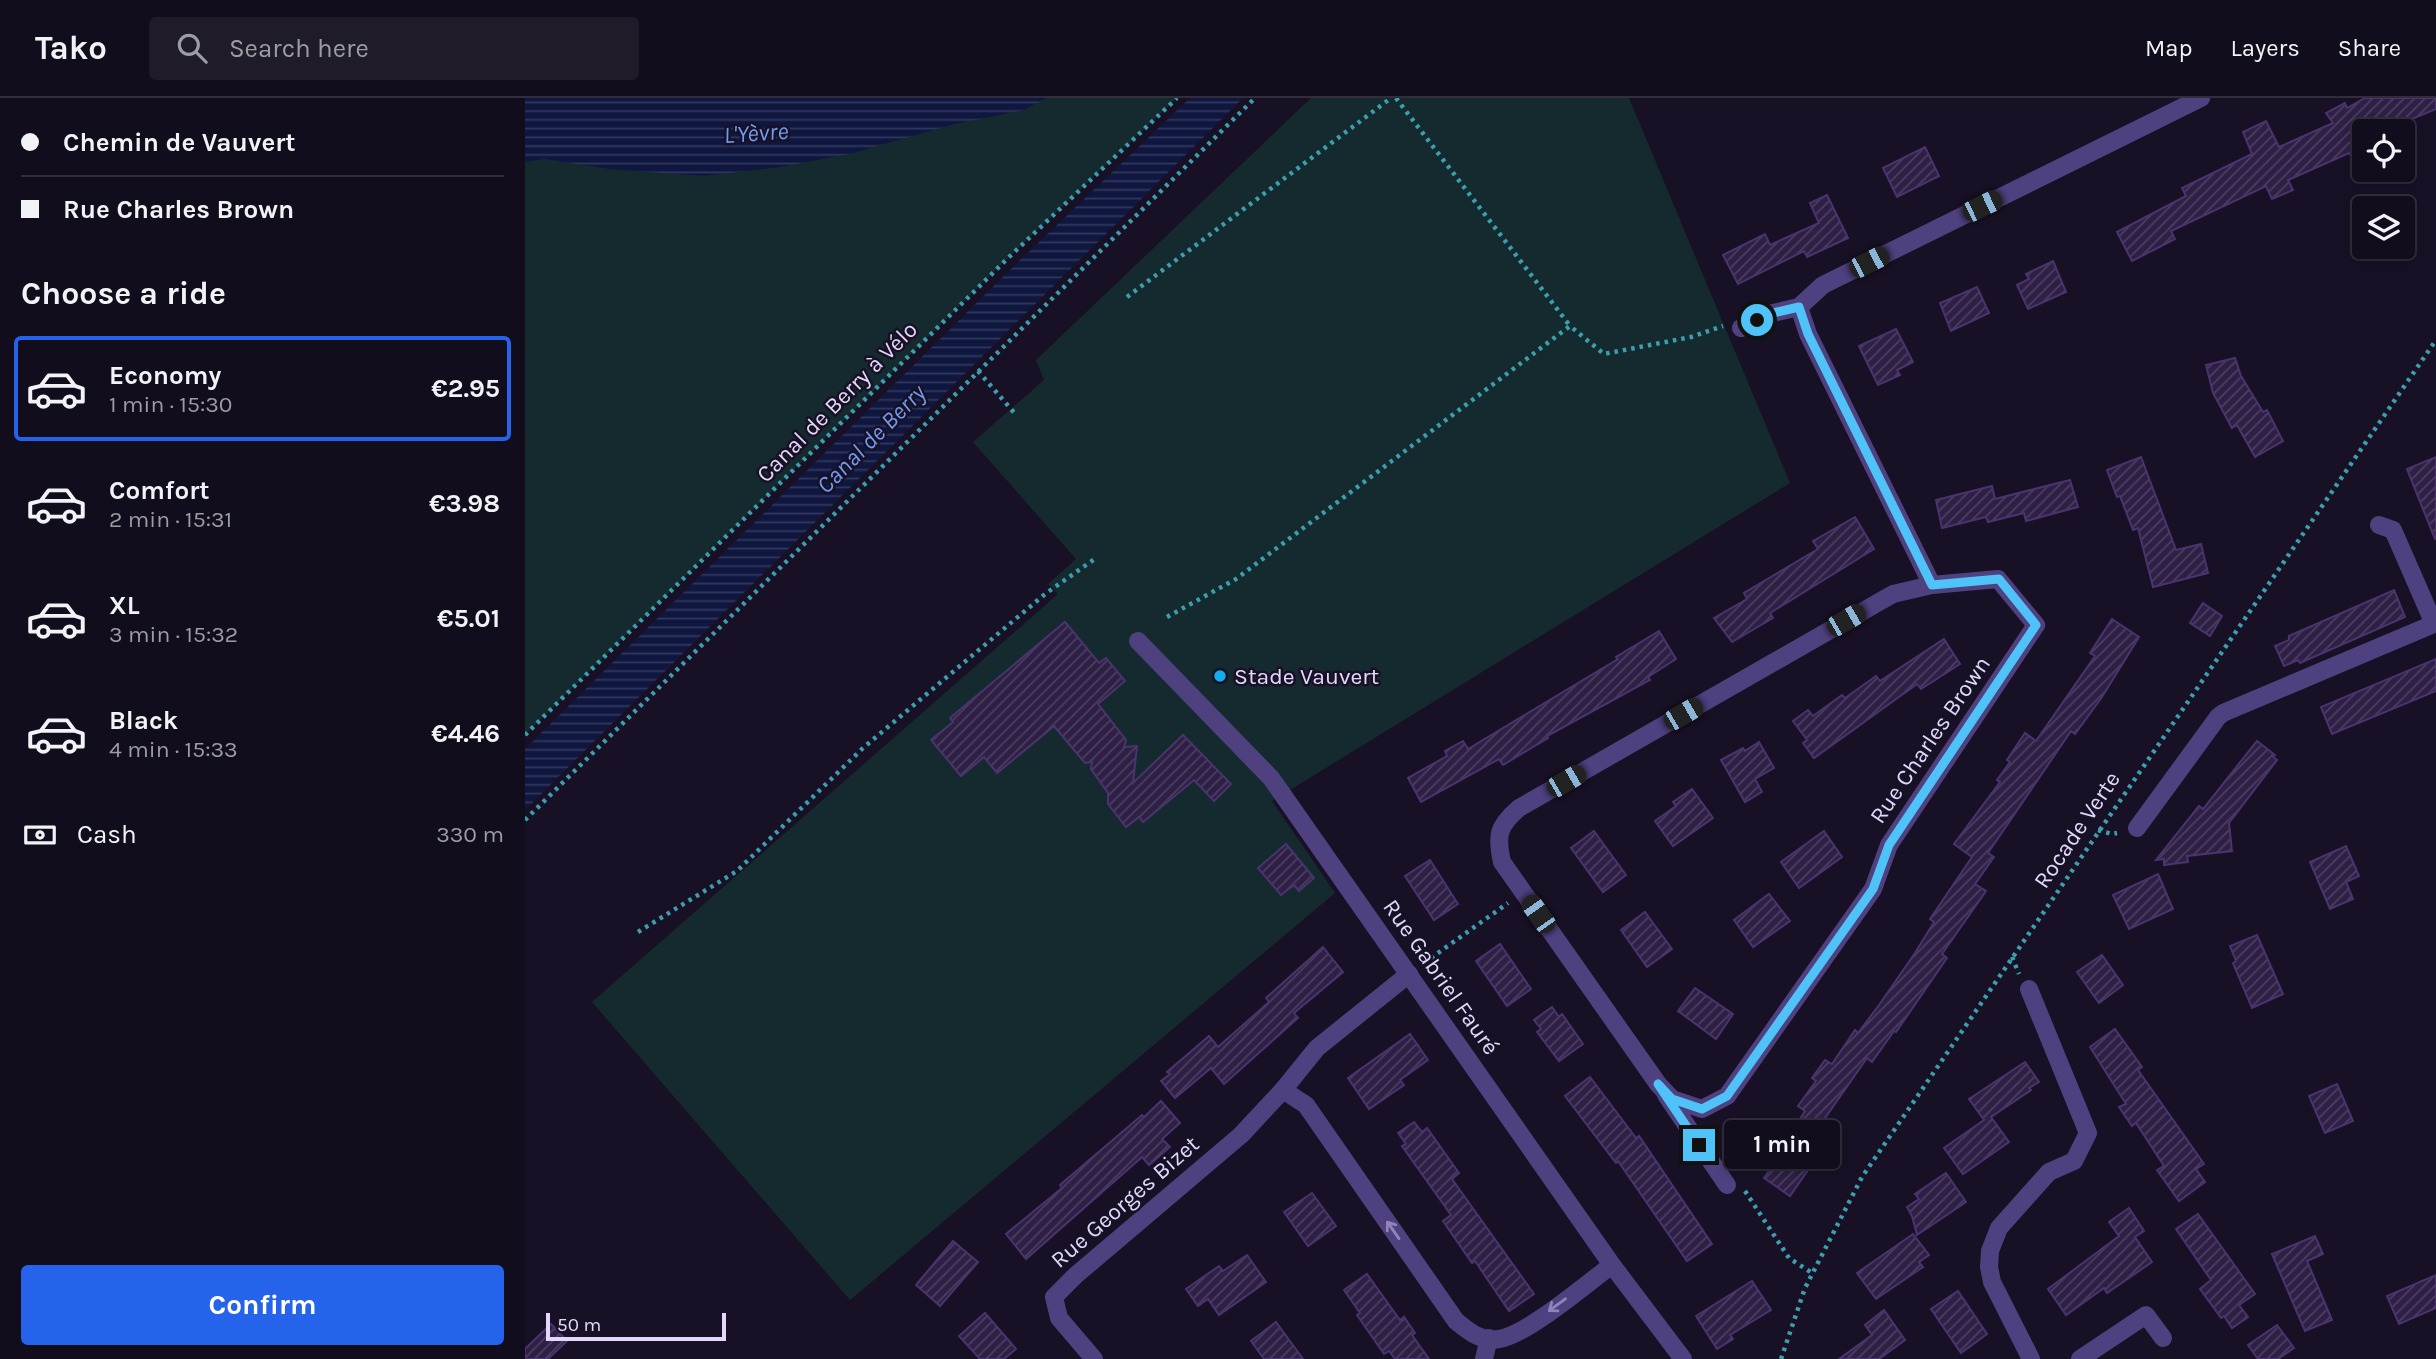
<!DOCTYPE html>
<html lang="en">
<head>
<meta charset="utf-8">
<style>
  body { margin:0; font-family:Karla,sans-serif; background:#1f1b29; color:#f1f3f6; height:100vh; display:flex; flex-direction:column; font-size:26px; white-space:nowrap }
  * { box-sizing:border-box; margin:0 }
  p { font-size:23px; color:#9c9ca3 }
  .icon { flex:none; width:38px; height:38px; fill:none; stroke:currentColor; stroke-width:2; stroke-linecap:round; stroke-linejoin:round }
  .map { position:relative; flex:1; overflow:hidden }
  .panel { display:flex; flex-direction:column; background:#120d1c; width:525px }
  .panel>* { flex:none }
  .top-card { display:grid; align-content:center; height:154px; padding:0 21px; background:#120d1c }
  .tools { position:absolute; left:1827px; top:21px; display:grid; gap:14px }
  .tools a { display:grid; place-items:center; width:63px; height:63px; border-radius:7px; background:#120d1c; box-shadow:0 4px 10px #0003,0 0 0 2px #312d3b; font-size:35px }
  .scale { position:absolute; left:21px; bottom:18px; width:180px; box-sizing:border-box; padding-left:7px; border:4px solid #e3d8fc; border-top:0; font-size:19px; line-height:24px; white-space:nowrap; color:#e3d8fc; -webkit-text-stroke:5px #181125; paint-order:stroke }
  .end { position:absolute; width:32px; height:32px; margin:-16px; border:9px solid #4fc3f7; background:#111; box-shadow:0 0 0 4px #111 }
  .from { border-radius:50% }
  .bubble { position:absolute; height:49px; border-radius:7px; background:#120d1c; box-shadow:0 4px 10px #0003,0 0 0 2px #312d3b; font-size:23px; font-weight:700; line-height:49px; text-align:center }
  .car { position:absolute; width:21px; height:42px; margin:-21px -10px; border-radius:9px; box-shadow:0 0 5px 2px #0007; background:linear-gradient(#222 24%,#8ab4d8 0 40%,#222 0 76%,#8ab4d8 0 86%,#222 0) }
  .top-card b { display:flex; align-items:center; gap:24px; height:66px; font-size:26px }
  .top-card b+b { border-top:2px solid #312d3b }
  .top-card i { width:18px; height:18px; background:#f1f3f6 }
  ul { padding:0; list-style:none }
  li { display:flex; align-items:center; gap:21px; height:105px; margin:0 14px 10px; padding:0 7px; border:4px solid transparent; border-radius:7px }
  li div { flex:1 }
  li b { display:block; font-size:26px }
  li em { font-style:normal; font-weight:700 }
  li.current { border-color:#2563eb }
  li>.icon { width:63px; height:63px; stroke-width:1.5 }
  h2 { padding:0 21px; font-size:32px; line-height:84px }
  .pay { display:flex; align-items:center; gap:18px; height:77px; padding:0 21px; font-size:26px }
  .pay p { margin-inline-start:auto }
  .button { display:flex; gap:14px; margin-top:auto; padding:14px 21px }
  .button a { flex:1; height:80px; border-radius:7px; background:#2563eb; color:#fff; font-size:28px; font-weight:700; line-height:80px; text-align:center }
  header { display:flex; align-items:center; gap:42px; box-sizing:border-box; height:98px; padding:0 35px; background:#120d1c; border-bottom:2px solid #312d3b }
  header strong { font-size:33px }
  nav { display:flex; gap:38px; margin-inline-start:auto; font-size:24px }
  .search { width:490px; height:63px; background:#1f1b29; display:flex; align-items:center; gap:18px; box-sizing:border-box; padding:0 24px; border-radius:7px; color:#9c9ca3; font-size:26px }
  main { display:flex; flex:1; min-height:0 }
  .map>svg:first-child { display:block }
  .grass { fill:#152a2e }
  .water { fill:url(#water-rules) }
  .building { fill:url(#building-hatch); stroke:#4a336e; stroke-width:2 }
  .lines { fill:none; stroke-linecap:round; stroke-linejoin:round }
  .path { stroke:#3a9fae; stroke-width:4.5; stroke-dasharray:3.5 5; stroke-linecap:butt }
  .street { stroke:#4f4080; stroke-width:18 }
  .oneway { stroke:#9284b8 }
  .route { stroke:#4fc3f7; stroke-width:9 }
  .poi-dot { fill:#14acec; stroke:#181125; stroke-width:2.5 }
  .labels { text-anchor:middle; dominant-baseline:central; stroke-width:5; stroke-linejoin:round; paint-order:stroke }
  .street-label { font-size:23px; fill:#e3d8fc; stroke:#181125 }
  .poi-label { font-size:23px; fill:#e3d8fc; stroke:#181125; text-anchor:start }
  .water-label { font-size:24px; font-style:italic; fill:#6f9cf3; stroke:#181125 }
</style>
</head>
<body>
<header>
<strong>Tako</strong>
<div class="search"><svg class="icon" aria-label="search" viewBox="0 0 24 24"><circle cx="10" cy="10" r="6"/><path d="M15 15l6 6"/></svg>Search here</div>
<nav><a>Map</a><a>Layers</a><a>Share</a></nav>
</header>
<main>
<section class="panel">
<div class="top-card">
<b><i class="from"></i>Chemin de Vauvert</b>
<b><i></i>Rue Charles Brown</b>
</div>
<h2>Choose a ride</h2>
<ul>
<li class="current"><svg class="icon" aria-label="car" viewBox="0 0 24 24"><path d="M5 17H2v-5l4-1 3-4h7l3 4 3 1v5h-3M9 17h6M6 11h13"/><circle cx="7" cy="17" r="2"/><circle cx="17" cy="17" r="2"/></svg><div><b>Economy</b><p>1 min · 15:30</p></div><em>€2.95</em></li>
<li><svg class="icon" aria-label="car" viewBox="0 0 24 24"><path d="M5 17H2v-5l4-1 3-4h7l3 4 3 1v5h-3M9 17h6M6 11h13"/><circle cx="7" cy="17" r="2"/><circle cx="17" cy="17" r="2"/></svg><div><b>Comfort</b><p>2 min · 15:31</p></div><em>€3.98</em></li>
<li><svg class="icon" aria-label="car" viewBox="0 0 24 24"><path d="M5 17H2v-5l4-1 3-4h7l3 4 3 1v5h-3M9 17h6M6 11h13"/><circle cx="7" cy="17" r="2"/><circle cx="17" cy="17" r="2"/></svg><div><b>XL</b><p>3 min · 15:32</p></div><em>€5.01</em></li>
<li><svg class="icon" aria-label="car" viewBox="0 0 24 24"><path d="M5 17H2v-5l4-1 3-4h7l3 4 3 1v5h-3M9 17h6M6 11h13"/><circle cx="7" cy="17" r="2"/><circle cx="17" cy="17" r="2"/></svg><div><b>Black</b><p>4 min · 15:33</p></div><em>€4.46</em></li>
</ul>
<div class="pay"><svg class="icon" aria-label="cash" viewBox="0 0 24 24"><path d="M3 7h18v10H3z"/><circle cx="12" cy="12" r="2"/></svg>Cash<p>330 m</p></div>
<div class="button"><a>Confirm</a></div>
</section>
<div class="map">
<svg width="1911" height="1261" viewBox="0 0 1911 1261">
  <defs>
    <pattern id="water-rules" width="6" height="5" patternUnits="userSpaceOnUse" patternTransform="scale(1.75)"><rect width="6" height="5" fill="#0f1740"/><path d="M0 2.5h6" fill="none" stroke="#32385c"/></pattern>
    <pattern id="building-hatch" width="6" height="6" patternUnits="userSpaceOnUse" patternTransform="scale(1.75)"><rect width="6" height="6" fill="#2e1f44"/><path d="M-1 1l2-2M0 6l6-6M5 7l2-2" fill="none" stroke="#4c3f60"/></pattern>
  </defs>
  <rect width="100%" height="100%" fill="#181125"/>
  <g class="grass">
    <path d="M 0,0 L 652,0 L 482,161 L 0,637 Z"/>
    <path d="M 786,0 L 1104,0 L 1265,385 L 747,703 L 810,795 L 325,1202 L 67,904 L 533,496 L 523,486 L 551,461 L 448,344 L 519,282 L 511,262 Z"/>
  </g>
  <g class="water">
    <path d="M 0,0 L 522,0 L 499,12 L 426,27 L 325,56 L 256,69 L 179,78 L 84,71 L 20,61 L 0,64 Z"/>
    <path d="M 665,0 L 718,0 L 0,712 L 0,651 L 490,167 Z"/>
  </g>
  <g class="building">
    <path d="M 1840,0 L 1911,0 L 1911,11 L 1858,33 L 1839,33 L 1839,50 L 1826,58 L 1824,55 L 1763,82 L 1768,92 L 1747,101 L 1741,88 L 1646,133 L 1650,141 L 1607,163 L 1592,134 L 1661,98 L 1657,90 L 1727,56 L 1718,34 L 1741,23 L 1754,49 L 1808,25 L 1801,15 L 1820,5 L 1822,10 Z"/>
    <path d="M 1400,49 L 1414,78 L 1372,99 L 1358,70 Z"/>
    <path d="M 1302,97 L 1323,140 L 1282,159 L 1279,153 L 1213,186 L 1198,157 L 1240,136 L 1245,147 L 1294,125 L 1285,105 Z"/>
    <path d="M 1528,163 L 1541,194 L 1503,211 L 1492,187 L 1504,181 L 1501,176 Z"/>
    <path d="M 1452,189 L 1464,215 L 1426,233 L 1415,205 Z"/>
    <path d="M 1371,231 L 1388,264 L 1372,272 L 1375,277 L 1353,287 L 1334,248 Z"/>
    <path d="M 1710,260 L 1716,278 L 1738,314 L 1742,312 L 1758,343 L 1730,359 L 1712,327 L 1707,330 L 1688,295 L 1681,267 Z"/>
    <path d="M 1616,359 L 1651,452 L 1676,446 L 1683,475 L 1628,489 L 1613,430 L 1608,432 L 1595,398 L 1592,399 L 1582,372 Z"/>
    <path d="M 1911,359 L 1911,441 L 1910,441 L 1882,371 Z"/>
    <path d="M 1545,382 L 1553,409 L 1501,423 L 1499,415 L 1463,424 L 1461,419 L 1417,430 L 1411,402 L 1467,388 L 1470,401 Z"/>
    <path d="M 1330,419 L 1349,451 L 1245,515 L 1248,520 L 1207,544 L 1189,520 L 1222,501 L 1219,495 L 1293,451 L 1288,443 Z"/>
    <path d="M 1869,492 L 1880,519 L 1775,565 L 1773,562 L 1759,568 L 1750,548 L 1764,542 L 1764,538 Z"/>
    <path d="M 1678,505 L 1697,518 L 1685,538 L 1665,525 Z"/>
    <path d="M 1587,521 L 1614,539 L 1577,599 L 1550,636 L 1546,633 L 1463,755 L 1469,759 L 1450,786 L 1461,793 L 1417,856 L 1422,860 L 1371,934 L 1369,933 L 1347,964 L 1342,960 L 1284,1043 L 1297,1052 L 1265,1098 L 1239,1080 L 1261,1049 L 1258,1047 L 1280,1013 L 1273,1008 L 1291,983 L 1287,980 L 1300,962 L 1307,966 L 1330,932 L 1333,935 L 1354,907 L 1390,855 L 1409,824 L 1405,821 L 1447,759 L 1429,746 L 1475,684 L 1472,682 L 1485,664 L 1482,662 L 1500,635 L 1511,643 L 1570,558 L 1565,555 Z"/>
    <path d="M 540,524 L 574,565 L 581,560 L 600,583 L 573,606 L 601,642 L 599,649 L 612,648 L 608,685 L 658,637 L 706,686 L 689,703 L 669,682 L 618,724 L 614,719 L 601,729 L 583,706 L 583,695 L 566,671 L 567,664 L 560,665 L 529,628 L 472,675 L 459,659 L 436,678 L 406,642 L 428,624 L 425,620 Z"/>
    <path d="M 1134,533 L 1151,561 L 1123,579 L 1125,582 L 1022,638 L 1023,640 L 978,667 L 974,661 L 896,704 L 883,680 L 922,658 L 920,653 L 938,643 L 943,651 L 1093,561 L 1091,559 Z"/>
    <path d="M 1419,541 L 1435,566 L 1396,591 L 1392,586 L 1289,660 L 1278,645 L 1282,642 L 1268,623 L 1283,612 L 1288,618 L 1317,597 L 1320,600 L 1351,578 L 1355,583 Z"/>
    <path d="M 1911,561 L 1911,593 L 1807,636 L 1796,609 Z"/>
    <path d="M 1732,643 L 1750,657 L 1748,659 L 1752,662 L 1704,725 L 1707,753 L 1662,758 L 1663,764 L 1639,767 L 1639,761 L 1631,762 L 1674,708 L 1678,711 Z"/>
    <path d="M 1234,644 L 1249,670 L 1230,681 L 1237,694 L 1220,704 L 1196,662 L 1218,650 L 1220,653 Z"/>
    <path d="M 1167,691 L 1188,720 L 1148,748 L 1130,723 L 1151,708 L 1148,704 Z"/>
    <path d="M 1069,733 L 1101,777 L 1078,794 L 1046,750 Z"/>
    <path d="M 1299,733 L 1317,759 L 1274,790 L 1256,764 Z"/>
    <path d="M 761,746 L 789,780 L 774,793 L 769,787 L 756,797 L 733,770 Z"/>
    <path d="M 1821,748 L 1834,778 L 1821,784 L 1828,801 L 1805,811 L 1785,764 Z"/>
    <path d="M 905,762 L 933,806 L 909,822 L 880,778 Z"/>
    <path d="M 1633,776 L 1648,811 L 1604,831 L 1588,797 Z"/>
    <path d="M 1244,796 L 1265,823 L 1228,849 L 1209,822 Z"/>
    <path d="M 1120,814 L 1147,851 L 1122,869 L 1096,832 Z"/>
    <path d="M 1732,837 L 1758,896 L 1727,910 L 1708,865 L 1711,863 L 1705,848 Z"/>
    <path d="M 975,846 L 1006,891 L 982,908 L 951,863 Z"/>
    <path d="M 798,849 L 818,874 L 769,915 L 773,920 L 699,986 L 686,970 L 650,1000 L 636,983 L 645,976 L 642,974 L 684,938 L 693,949 L 744,904 L 741,900 Z"/>
    <path d="M 1577,857 L 1598,887 L 1574,905 L 1552,874 Z"/>
    <path d="M 1170,890 L 1208,916 L 1191,941 L 1153,913 Z"/>
    <path d="M 1027,909 L 1034,919 L 1037,916 L 1058,946 L 1034,963 L 1012,934 L 1016,931 L 1009,922 Z"/>
    <path d="M 1590,931 L 1617,969 L 1613,972 L 1679,1066 L 1671,1071 L 1680,1084 L 1654,1103 L 1632,1072 L 1639,1068 L 1611,1025 L 1607,1028 L 1594,1009 L 1601,1006 L 1565,949 Z"/>
    <path d="M 885,936 L 903,962 L 875,982 L 879,987 L 844,1011 L 823,980 Z"/>
    <path d="M 1500,964 L 1514,984 L 1504,990 L 1506,992 L 1466,1019 L 1484,1044 L 1438,1076 L 1419,1050 L 1459,1022 L 1444,1001 Z"/>
    <path d="M 1065,979 L 1111,1040 L 1114,1038 L 1187,1146 L 1162,1163 L 1093,1063 L 1091,1065 L 1040,998 Z"/>
    <path d="M 1812,986 L 1828,1023 L 1800,1035 L 1784,998 Z"/>
    <path d="M 636,1003 L 655,1025 L 637,1041 L 645,1049 L 624,1067 L 617,1059 L 501,1161 L 481,1136 L 537,1090 L 535,1087 L 617,1017 L 619,1019 Z"/>
    <path d="M 889,1024 L 897,1034 L 902,1030 L 934,1075 L 927,1081 L 1009,1196 L 984,1213 L 950,1163 L 947,1165 L 918,1123 L 926,1117 L 877,1048 L 881,1046 L 873,1035 Z"/>
    <path d="M 1421,1075 L 1441,1104 L 1392,1137 L 1387,1118 L 1382,1109 L 1394,1101 L 1390,1096 Z"/>
    <path d="M 787,1095 L 811,1128 L 783,1148 L 759,1114 Z"/>
    <path d="M 1604,1110 L 1619,1133 L 1610,1139 L 1627,1164 L 1582,1195 L 1579,1190 L 1541,1217 L 1523,1191 L 1594,1138 L 1584,1124 Z"/>
    <path d="M 1673,1116 L 1730,1196 L 1714,1207 L 1723,1219 L 1707,1230 L 1699,1218 L 1696,1220 L 1675,1191 L 1686,1182 L 1651,1131 Z"/>
    <path d="M 1388,1136 L 1404,1157 L 1394,1164 L 1398,1169 L 1351,1201 L 1332,1175 Z"/>
    <path d="M 1790,1138 L 1798,1156 L 1782,1163 L 1807,1222 L 1780,1233 L 1747,1156 Z"/>
    <path d="M 428,1143 L 453,1164 L 415,1208 L 391,1187 Z"/>
    <path d="M 722,1157 L 741,1184 L 694,1217 L 683,1201 L 673,1208 L 661,1191 L 694,1168 L 698,1173 Z"/>
    <path d="M 842,1176 L 875,1222 L 879,1219 L 890,1235 L 887,1237 L 904,1261 L 870,1261 L 864,1253 L 859,1256 L 832,1217 L 835,1215 L 819,1192 Z"/>
    <path d="M 1911,1177 L 1911,1210 L 1874,1226 L 1862,1198 Z"/>
    <path d="M 1227,1183 L 1246,1212 L 1205,1237 L 1208,1241 L 1192,1251 L 1171,1218 Z"/>
    <path d="M 1433,1193 L 1462,1236 L 1436,1255 L 1406,1211 Z"/>
    <path d="M 1359,1212 L 1380,1242 L 1354,1261 L 1314,1261 L 1347,1237 L 1340,1227 Z"/>
    <path d="M 460,1215 L 491,1251 L 479,1261 L 455,1261 L 434,1238 Z"/>
    <path d="M 751,1224 L 778,1261 L 739,1261 L 726,1243 Z"/>
    <path d="M 26,1226 L 42,1243 L 23,1261 L 0,1261 L 0,1251 Z"/>
    <path d="M 1752,1227 L 1769,1250 L 1753,1261 L 1733,1261 L 1723,1247 Z"/>
  </g>
  <g class="lines">
    <g class="path">
      <path d="M 871,0 L 1045,228"/>
      <path d="M 602,199 L 866,0"/>
      <path d="M 453,273 L 492,318"/>
      <path d="M 642,519 L 711,481 L 1045,228 L 1079,256 L 1166,239 L 1198,228"/>
      <path d="M 0,637 L 482,161 L 652,0"/>
      <path d="M 0,722 L 730,0"/>
      <path d="M 1573,732 L 1587,736 L 1592,735"/>
      <path d="M 113,834 L 212,773 L 338,650 L 520,496 L 571,460"/>
      <path d="M 1487,859 L 1494,876"/>
      <path d="M 899,865 L 983,805"/>
      <path d="M 1220,1093 L 1264,1160 L 1287,1175"/>
      <path d="M 1256,1261 L 1280,1190 L 1337,1079 L 1911,242"/>
    </g>
    <g class="street">
      <path d="M 1274,209 L 1283,236 L 1407,487 L 1473,481 L 1511,527 L 1364,747 L 1348,791 L 1202,998 L 1177,1011 L 1147,1001 L 1133,986 L 977,764 C 971,737 973,728 994,710 L 1368,496 L 1407,487"/>
      <path d="M 1216,230 L 1248,215 L 1274,209 L 1298,187 L 1676,0"/>
      <path d="M 1854,427 L 1868,432 L 1909,526"/>
      <path d="M 613,543 L 746,680 L 1087,1167 L 1158,1261"/>
      <path d="M 1612,730 L 1693,619 L 1698,615 L 1911,525"/>
      <path d="M 1504,891 L 1563,1035 L 1549,1063 L 1524,1074 L 1474,1130 L 1465,1153 L 1464,1169 L 1467,1184 L 1506,1261"/>
      <path d="M 758,992 L 781,1007 L 931,1223 C 943,1233 956,1244 974,1241 C 1002,1237 1061,1186 1087,1167"/>
      <path d="M 1141,997 L 1202,1087"/>
      <path d="M 569,1261 L 534,1220 L 529,1199 L 551,1177 L 716,1037 L 758,992 L 792,950 L 884,876"/>
      <path d="M 959,1261 L 964,1240"/>
      <path d="M 1555,1261 L 1621,1217 L 1638,1240"/>
    </g>
  </g>
  <defs><path id="oneway-shaft" d="M-6 0H5M1.5-3L5.5 0L1.5 3" fill="none" stroke-width="1.6" stroke-linecap="round" stroke-linejoin="round" transform="scale(1.75)"/></defs>
  <g class="oneway">
    <use href="#oneway-shaft" transform="translate(868 1132) rotate(-125)"/>
    <use href="#oneway-shaft" transform="translate(1032 1207) rotate(144)"/>
  </g>
  <g class="lines">
    <path class="route" d="M 1174,1047 L 1133,986 L 1147,1001 L 1177,1011 L 1202,998 L 1348,791 L 1364,747 L 1511,527 L 1474,481 L 1407,487 L 1283,236 L 1274,209 L 1248,215 L 1232,222"/>
  </g>
  <circle class="poi-dot" cx="695" cy="578" r="7"/>
  <g class="labels">
    <g class="street-label">
      <text transform="translate(312 304) rotate(-45)">Canal de Berry à Vélo</text>
      <text transform="translate(1405 642) rotate(-56)">Rue Charles Brown</text>
      <text transform="translate(1552 732) rotate(-56)">Rocade Verte</text>
      <text transform="translate(916 879) rotate(55)">Rue Gabriel Fauré</text>
      <text transform="translate(600 1104) rotate(-41)">Rue Georges Bizet</text>
    </g>
    <g class="poi-label">
      <text x="709" y="578">Stade Vauvert</text>
    </g>
    <g class="water-label">
      <text transform="translate(231 35) rotate(-4)">L'Yèvre</text>
      <text transform="translate(346 341) rotate(-45)">Canal de Berry</text>
    </g>
  </g>
</svg>
<div class="tools">
<a><svg class="icon" aria-label="locate" viewBox="0 0 24 24"><circle cx="12" cy="12" r="6"/><path d="M12 2v4M12 18v4M2 12h4M18 12h4"/></svg></a>
<a><svg class="icon" aria-label="layers" viewBox="0 0 24 24"><path d="M12 4l9 5-9 5-9-5zM3 14l9 5 9-5"/></svg></a>
</div>
<div class="scale">50 m</div>
<i class="end from" style="left:1232px;top:222px"></i>
<i class="end" style="left:1174px;top:1047px"></i>
<div class="bubble" style="left:1199px;top:1022px;width:116px">1 min</div>
<i class="car" style="left:1457px;top:108px;rotate:64deg"></i>
<i class="car" style="left:1344px;top:164px;rotate:63deg"></i>
<i class="car" style="left:1321px;top:522px;rotate:60deg"></i>
<i class="car" style="left:1158px;top:616px;rotate:60deg"></i>
<i class="car" style="left:1041px;top:683px;rotate:60deg"></i>
<i class="car" style="left:1013px;top:816px;rotate:325deg"></i>
</div>
</main>
</body>
</html>
